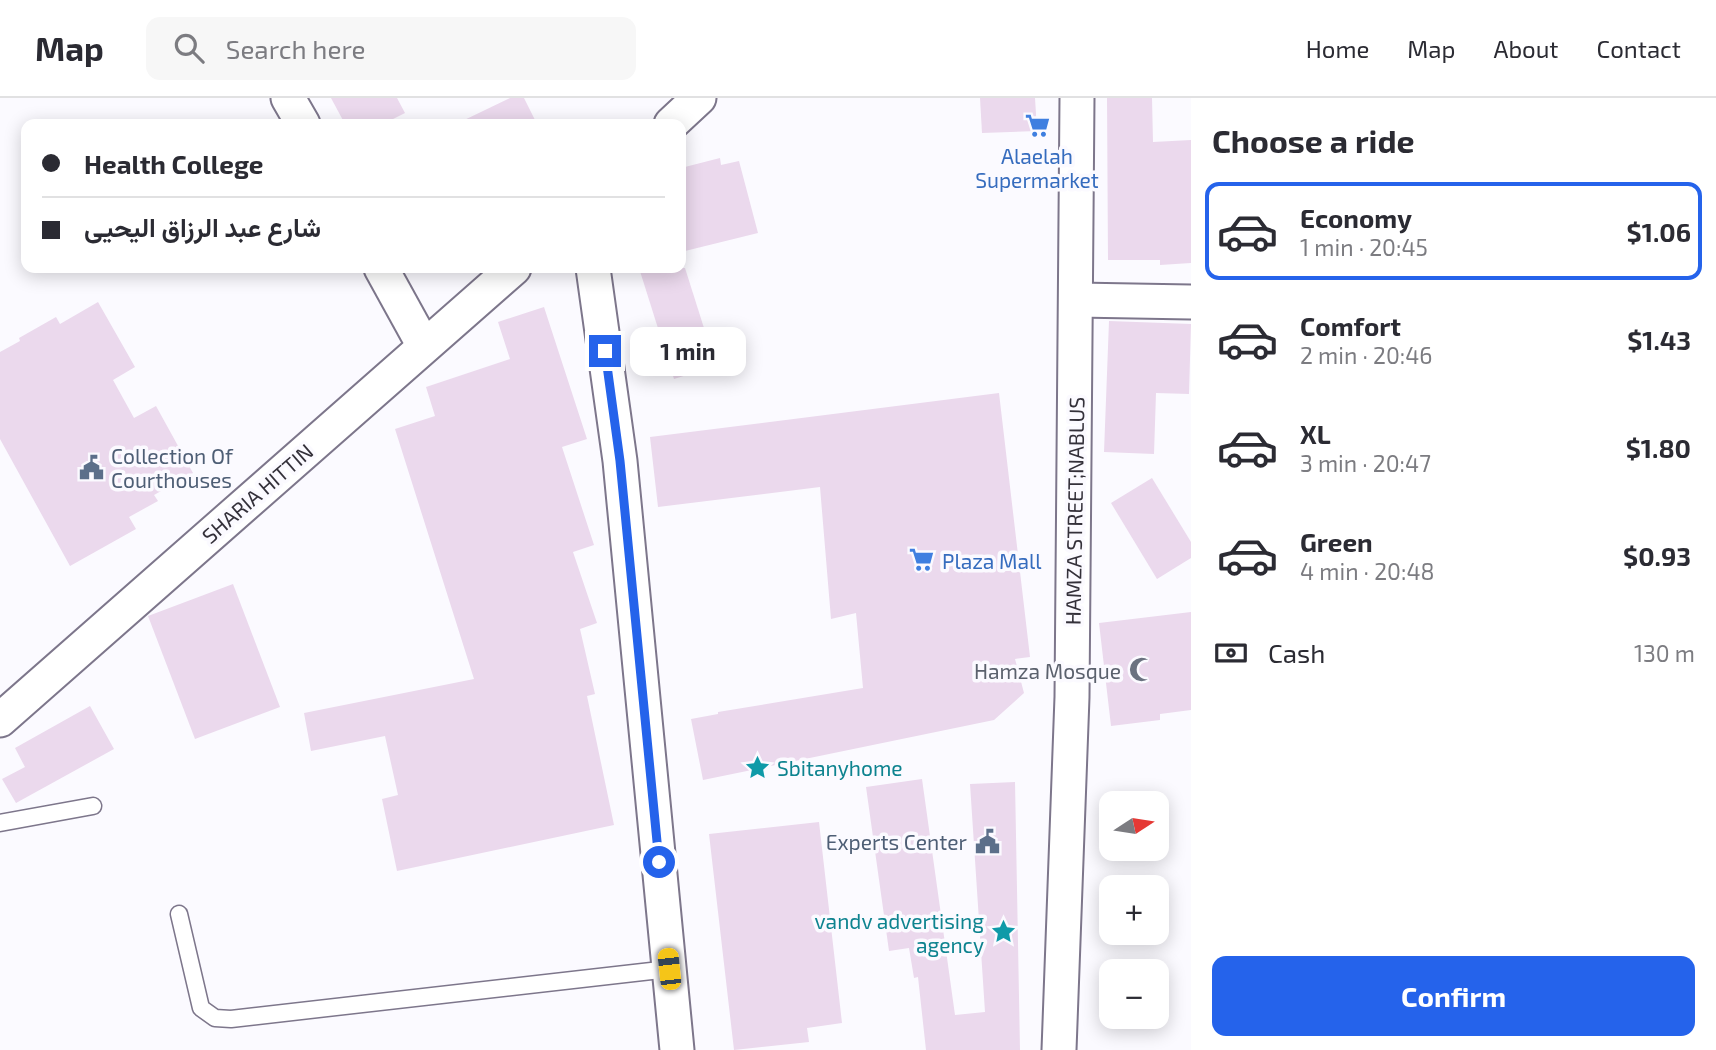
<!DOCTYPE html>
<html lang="en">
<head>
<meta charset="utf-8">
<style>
  body { margin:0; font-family:"Exo 2",Vazirmatn,sans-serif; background:#f7f7f7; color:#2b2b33; height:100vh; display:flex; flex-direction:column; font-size:26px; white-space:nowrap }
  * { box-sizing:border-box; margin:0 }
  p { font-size:23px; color:#7c7c81 }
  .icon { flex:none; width:38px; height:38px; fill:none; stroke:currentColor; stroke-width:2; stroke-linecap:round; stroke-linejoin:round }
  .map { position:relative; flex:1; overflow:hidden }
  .drawer { display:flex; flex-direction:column; background:#fff; width:525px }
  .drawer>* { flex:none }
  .banner { position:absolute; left:21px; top:21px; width:665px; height:154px; border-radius:14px; box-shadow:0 4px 18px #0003; display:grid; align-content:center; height:154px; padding:0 21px; background:#fff }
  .needle { width:46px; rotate:78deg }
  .tools { position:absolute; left:1099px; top:693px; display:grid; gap:14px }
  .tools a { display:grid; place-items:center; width:70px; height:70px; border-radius:14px; background:#fff; box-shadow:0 4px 18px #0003; font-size:35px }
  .end { position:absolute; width:32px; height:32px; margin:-16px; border:9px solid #2563eb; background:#fff; box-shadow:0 0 0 4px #fff }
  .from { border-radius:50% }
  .bubble { position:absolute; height:49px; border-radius:14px; background:#fff; box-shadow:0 4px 18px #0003; font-size:23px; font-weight:700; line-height:49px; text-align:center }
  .car { position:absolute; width:21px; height:42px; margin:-21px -10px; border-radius:9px; box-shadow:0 0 5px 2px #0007; background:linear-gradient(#f5c518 24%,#345 0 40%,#f5c518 0 76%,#345 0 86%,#f5c518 0) }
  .banner b { display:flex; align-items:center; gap:24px; height:66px; font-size:26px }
  .banner b+b { border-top:2px solid #e1e1e2 }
  .banner i { width:18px; height:18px; background:#2b2b33 }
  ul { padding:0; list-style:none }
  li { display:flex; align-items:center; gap:21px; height:98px; margin:0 14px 10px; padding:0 7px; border:4px solid transparent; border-radius:14px }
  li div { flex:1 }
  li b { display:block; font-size:26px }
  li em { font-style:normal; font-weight:700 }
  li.selected { border-color:#2563eb }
  li>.icon { width:63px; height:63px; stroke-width:1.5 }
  h2 { padding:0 21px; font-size:32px; line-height:84px }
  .pay { display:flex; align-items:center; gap:18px; height:77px; padding:0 21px; font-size:26px }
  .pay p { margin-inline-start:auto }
  .action { display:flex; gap:14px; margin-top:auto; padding:14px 21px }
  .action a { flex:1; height:80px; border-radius:14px; background:#2563eb; color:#fff; font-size:28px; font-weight:700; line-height:80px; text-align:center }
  header { display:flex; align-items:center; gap:42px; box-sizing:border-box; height:98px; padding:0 35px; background:#fff; border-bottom:2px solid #e1e1e2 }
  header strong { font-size:33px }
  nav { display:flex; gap:38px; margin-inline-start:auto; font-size:24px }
  .search { width:490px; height:63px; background:#f7f7f7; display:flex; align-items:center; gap:18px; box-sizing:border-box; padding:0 24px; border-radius:14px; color:#7c7c81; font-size:26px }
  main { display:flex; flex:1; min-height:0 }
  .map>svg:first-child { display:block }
  .building { fill:#ebd9ed }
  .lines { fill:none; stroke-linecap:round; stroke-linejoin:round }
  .service-casing { stroke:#7d768b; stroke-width:19 }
  .minor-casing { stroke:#7d768b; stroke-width:37 }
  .service { stroke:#fff; stroke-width:16 }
  .minor { stroke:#fff; stroke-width:33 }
  .route { stroke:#2563eb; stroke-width:9 }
  .labels { text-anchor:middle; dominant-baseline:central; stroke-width:7; stroke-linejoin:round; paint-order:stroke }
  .shop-label { font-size:21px; fill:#366cbe; stroke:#fbfaff }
  .service-label { font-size:21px; fill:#4e5e75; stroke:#fbfaff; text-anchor:start }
  .street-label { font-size:21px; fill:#34313a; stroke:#fbfaff }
  .worship-label { font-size:21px; fill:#5b616d; stroke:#fbfaff; text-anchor:end }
  .culture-label { font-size:21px; fill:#0d838f; stroke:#fbfaff; text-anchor:start }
</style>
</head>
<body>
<header>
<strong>Map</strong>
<div class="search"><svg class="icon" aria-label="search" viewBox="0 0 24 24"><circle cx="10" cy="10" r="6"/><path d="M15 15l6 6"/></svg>Search here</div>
<nav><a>Home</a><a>Map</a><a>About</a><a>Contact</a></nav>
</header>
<main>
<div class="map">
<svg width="1191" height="952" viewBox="0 0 1191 952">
  <rect width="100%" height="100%" fill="#fbfaff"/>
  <g class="building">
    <path d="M 331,0 L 397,0 L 405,15 L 383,26 L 345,26 Z"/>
    <path d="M 510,0 L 524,0 L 537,26 L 456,26 Z"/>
    <path d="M 980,0 L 1035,0 L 1037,33 L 982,35 Z"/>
    <path d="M 1107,0 L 1152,0 L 1153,44 L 1191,42 L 1191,165 L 1160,167 L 1160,162 L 1108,162 Z"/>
    <path d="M 720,60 L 721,67 L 739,63 L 758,135 L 681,154 L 681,70 Z"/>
    <path d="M 639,170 L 685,170 L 716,268 L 674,281 Z"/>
    <path d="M 98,204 L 135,269 L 113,282 L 134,320 L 156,308 L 193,375 L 154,397 L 158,403 L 129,419 L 136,431 L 70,468 L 0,341 L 0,254 L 20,243 L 19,240 L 56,219 L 60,226 Z"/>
    <path d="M 544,209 L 587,341 L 562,349 L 594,447 L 573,454 L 597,525 L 580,531 L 595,596 L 587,598 L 614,727 L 397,773 L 382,701 L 398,697 L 385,638 L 311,653 L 304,615 L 474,581 L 395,331 L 435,318 L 426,289 L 510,261 L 498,224 Z"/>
    <path d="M 1109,223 L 1191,226 L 1189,296 L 1156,295 L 1154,356 L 1104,354 Z"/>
    <path d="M 999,295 L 1030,559 L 1015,561 L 1024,595 L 994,622 L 703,682 L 691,621 L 718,616 L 718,614 L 863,590 L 856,515 L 831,521 L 820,389 L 658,409 L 650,339 Z"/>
    <path d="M 1152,380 L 1191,444 L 1191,460 L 1157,481 L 1111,405 Z"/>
    <path d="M 233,486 L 280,609 L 195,641 L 148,518 Z"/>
    <path d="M 1191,514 L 1191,612 L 1160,616 L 1160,622 L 1111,628 L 1099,525 Z"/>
    <path d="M 90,608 L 114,651 L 16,705 L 2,681 L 25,669 L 15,650 Z"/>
    <path d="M 922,681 L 955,917 L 985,914 L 970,686 L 1015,684 L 1020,952 L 926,952 L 918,879 L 914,880 L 909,850 L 889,853 L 866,689 Z"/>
    <path d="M 819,724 L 842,925 L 807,930 L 809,944 L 734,952 L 709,736 Z"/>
  </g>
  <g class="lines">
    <defs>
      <g id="service">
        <path d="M 0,725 L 93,708"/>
        <path d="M 179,816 L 201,910 L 215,920 L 231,921 L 669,871"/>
      </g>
      <g id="minor">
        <path d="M 288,0 L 303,26"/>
        <path d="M 671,26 L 699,0"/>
        <path d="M 381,170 L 424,248"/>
        <path d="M 593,170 L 620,363 L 677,952"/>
        <path d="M 1077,202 L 1191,204"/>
        <path d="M 0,622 L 514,170"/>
        <path d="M 1059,952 L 1072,599 L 1077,0"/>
      </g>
    </defs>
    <use href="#service" class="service-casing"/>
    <use href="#minor" class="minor-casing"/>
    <use href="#service" class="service"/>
    <use href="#minor" class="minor"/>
  </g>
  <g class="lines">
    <path class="route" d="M 605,253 L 620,363 L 659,764"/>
  </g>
  <defs>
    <symbol id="supermarket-bare" viewBox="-9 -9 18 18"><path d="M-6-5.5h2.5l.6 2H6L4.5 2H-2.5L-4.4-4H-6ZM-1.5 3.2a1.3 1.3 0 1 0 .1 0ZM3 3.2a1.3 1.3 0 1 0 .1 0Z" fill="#3f7fe0" stroke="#fbfaff" stroke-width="2.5" paint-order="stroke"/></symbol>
    <symbol id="civic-bare" viewBox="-9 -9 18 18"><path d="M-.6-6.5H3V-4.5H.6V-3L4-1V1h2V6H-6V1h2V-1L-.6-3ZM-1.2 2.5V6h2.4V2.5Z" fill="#5c6f8a" stroke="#fbfaff" stroke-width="2.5" paint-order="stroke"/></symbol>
    <symbol id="mosque-bare" viewBox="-9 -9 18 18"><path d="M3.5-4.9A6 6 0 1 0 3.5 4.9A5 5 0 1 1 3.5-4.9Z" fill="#6b7280" stroke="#fbfaff" stroke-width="2.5" paint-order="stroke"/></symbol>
    <symbol id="sight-bare" viewBox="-9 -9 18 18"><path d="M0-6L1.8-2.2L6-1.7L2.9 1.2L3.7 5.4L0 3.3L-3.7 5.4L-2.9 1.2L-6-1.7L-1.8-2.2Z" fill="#0f9aa8" stroke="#fbfaff" stroke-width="2.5" paint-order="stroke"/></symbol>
  </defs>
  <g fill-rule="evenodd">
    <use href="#supermarket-bare" x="1020" y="10" width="35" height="35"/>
    <use href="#civic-bare" x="74" y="352" width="35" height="35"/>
    <use href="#supermarket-bare" x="904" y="444" width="35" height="35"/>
    <use href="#mosque-bare" x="1124" y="554" width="35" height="35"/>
    <use href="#sight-bare" x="740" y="652" width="35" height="35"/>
    <use href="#civic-bare" x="970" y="726" width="35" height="35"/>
    <use href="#sight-bare" x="986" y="816" width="35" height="35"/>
  </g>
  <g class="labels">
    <g class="shop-label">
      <text x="1037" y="57">Alaelah<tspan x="1037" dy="24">Supermarket</tspan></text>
      <text x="942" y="462" text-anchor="start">Plaza Mall</text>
    </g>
    <g class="service-label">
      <text x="111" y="357">Collection Of<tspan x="111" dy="24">Courthouses</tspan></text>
      <text x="967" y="743" text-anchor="end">Experts Center</text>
    </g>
    <g class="street-label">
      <text transform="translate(257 395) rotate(-41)">SHARIA HITTIN</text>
      <text transform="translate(1074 413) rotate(-89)">HAMZA STREET;NABLUS</text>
    </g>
    <g class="worship-label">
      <text x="1121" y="572">Hamza Mosque</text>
    </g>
    <g class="culture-label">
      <text x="777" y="669">Sbitanyhome</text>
      <text x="984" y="822" text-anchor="end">vandv advertising<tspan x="984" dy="24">agency</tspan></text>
    </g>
  </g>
</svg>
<div class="tools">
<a><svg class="needle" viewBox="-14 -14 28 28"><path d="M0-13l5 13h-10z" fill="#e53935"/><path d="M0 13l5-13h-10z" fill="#7c7c81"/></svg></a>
<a>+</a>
<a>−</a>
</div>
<i class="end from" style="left:659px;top:764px"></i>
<i class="end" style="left:605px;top:253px"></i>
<div class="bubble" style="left:630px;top:229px;width:116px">1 min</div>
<i class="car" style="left:669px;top:871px;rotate:354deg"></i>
<div class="banner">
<b><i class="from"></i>Health College</b>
<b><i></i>شارع عبد الرزاق اليحيى</b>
</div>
</div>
<section class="drawer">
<h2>Choose a ride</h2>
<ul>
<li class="selected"><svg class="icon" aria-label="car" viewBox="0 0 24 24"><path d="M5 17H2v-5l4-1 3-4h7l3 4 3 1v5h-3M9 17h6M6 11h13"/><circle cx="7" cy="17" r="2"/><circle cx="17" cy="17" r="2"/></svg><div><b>Economy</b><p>1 min · 20:45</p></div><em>$1.06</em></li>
<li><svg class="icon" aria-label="car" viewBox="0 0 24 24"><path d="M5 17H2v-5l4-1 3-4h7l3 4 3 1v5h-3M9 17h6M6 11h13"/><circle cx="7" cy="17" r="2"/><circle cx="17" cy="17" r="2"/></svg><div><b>Comfort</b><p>2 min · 20:46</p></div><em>$1.43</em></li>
<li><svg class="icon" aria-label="car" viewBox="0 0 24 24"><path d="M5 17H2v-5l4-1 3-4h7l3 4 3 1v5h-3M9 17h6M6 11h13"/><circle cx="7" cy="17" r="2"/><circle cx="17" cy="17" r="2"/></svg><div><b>XL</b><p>3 min · 20:47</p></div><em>$1.80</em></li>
<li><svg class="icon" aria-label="car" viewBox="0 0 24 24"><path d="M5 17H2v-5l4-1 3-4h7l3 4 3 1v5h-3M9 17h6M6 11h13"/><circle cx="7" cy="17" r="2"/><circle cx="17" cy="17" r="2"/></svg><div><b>Green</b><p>4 min · 20:48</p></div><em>$0.93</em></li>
</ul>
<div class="pay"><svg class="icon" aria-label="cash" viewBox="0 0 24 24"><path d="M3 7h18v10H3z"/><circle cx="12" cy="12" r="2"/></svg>Cash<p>130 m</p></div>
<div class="action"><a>Confirm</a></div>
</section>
</main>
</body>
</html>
